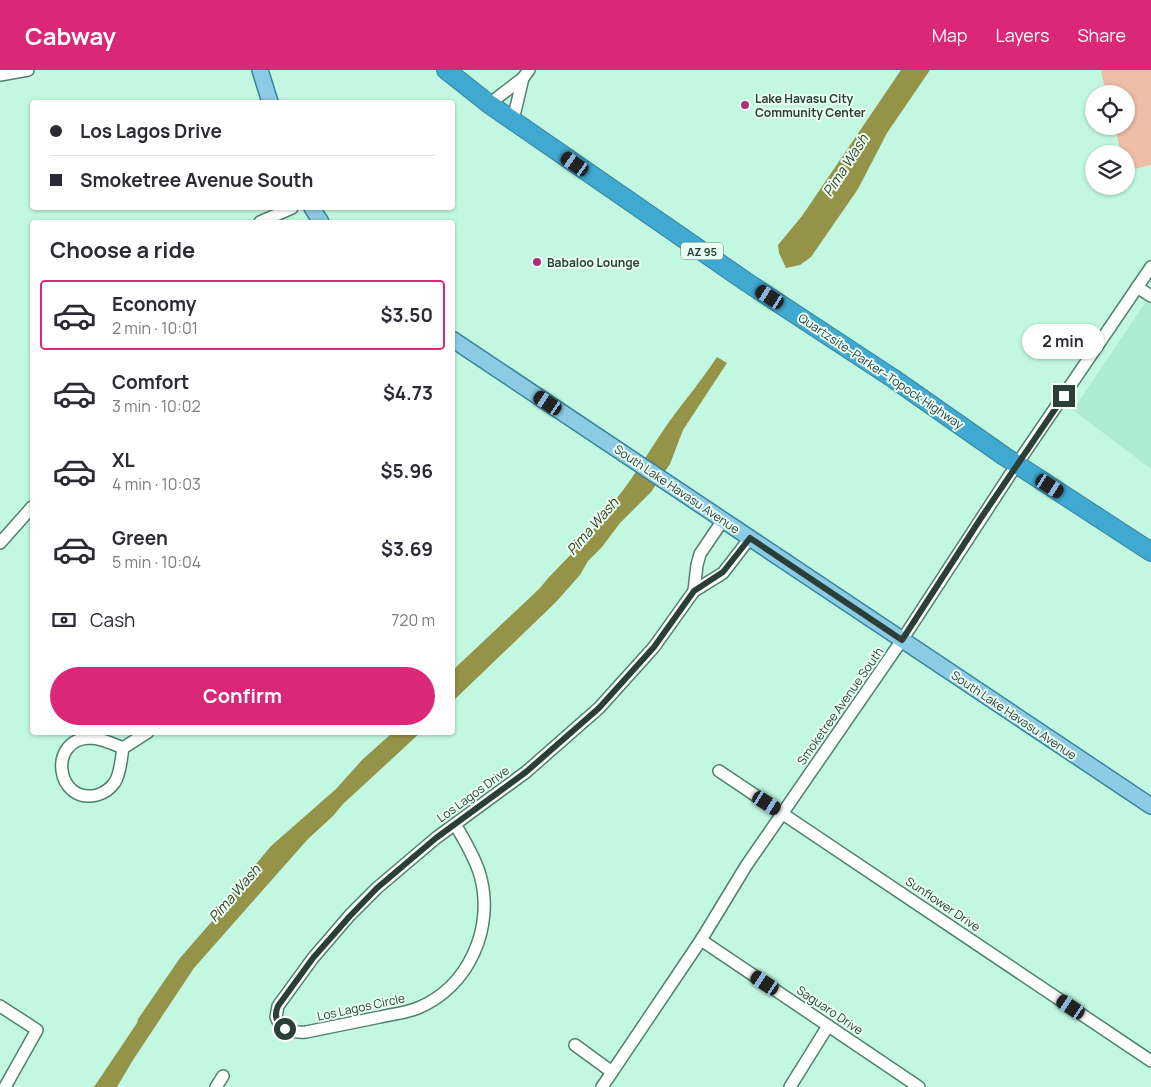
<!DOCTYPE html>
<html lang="en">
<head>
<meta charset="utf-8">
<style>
  body { margin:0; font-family:Manrope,sans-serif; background:#f2f2f3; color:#2b2b33; height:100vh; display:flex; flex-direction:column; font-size:19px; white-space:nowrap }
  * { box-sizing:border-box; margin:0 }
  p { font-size:16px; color:#7c7c81 }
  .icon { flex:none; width:28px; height:28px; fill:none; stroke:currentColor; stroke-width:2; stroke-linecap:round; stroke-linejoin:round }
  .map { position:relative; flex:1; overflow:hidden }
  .side { position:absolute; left:30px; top:150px; width:425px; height:515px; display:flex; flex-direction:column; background:#fff; border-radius:5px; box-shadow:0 1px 4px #0004 }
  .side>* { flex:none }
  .hud { position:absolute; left:30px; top:30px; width:425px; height:110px; border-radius:5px; box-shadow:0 1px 4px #0004; display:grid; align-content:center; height:110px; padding:0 20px; background:#fff }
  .buttons { position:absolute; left:1085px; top:15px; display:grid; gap:10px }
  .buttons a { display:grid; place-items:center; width:50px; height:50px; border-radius:50%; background:#fff; box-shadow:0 1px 4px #0004; font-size:25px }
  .end { position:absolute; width:22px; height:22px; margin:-11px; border:6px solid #2a3f37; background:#fff; box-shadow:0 0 0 2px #fff }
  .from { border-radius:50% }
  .bubble { position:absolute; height:35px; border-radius:18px; background:#fff; box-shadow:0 1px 4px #0004; font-size:16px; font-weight:700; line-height:35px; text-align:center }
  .car { position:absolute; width:15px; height:30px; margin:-15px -8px; border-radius:6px; box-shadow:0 0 4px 1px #0007; background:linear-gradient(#222 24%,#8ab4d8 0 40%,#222 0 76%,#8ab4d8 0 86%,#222 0) }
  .hud b { display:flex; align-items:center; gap:18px; height:48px; font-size:19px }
  .hud b+b { border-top:1px solid #e1e1e2 }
  .hud i { width:12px; height:12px; background:#2b2b33 }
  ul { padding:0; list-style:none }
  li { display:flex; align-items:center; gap:15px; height:70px; margin:0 10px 8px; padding:0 10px; border:2px solid transparent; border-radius:5px }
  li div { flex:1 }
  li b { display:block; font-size:19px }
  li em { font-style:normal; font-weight:700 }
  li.selected { border-color:#db2777 }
  li>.icon { width:45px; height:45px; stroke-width:1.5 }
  h2 { padding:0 20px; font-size:22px; line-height:60px }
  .pay { display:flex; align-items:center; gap:12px; height:55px; padding:0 20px; font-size:19px }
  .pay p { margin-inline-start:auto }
  .action { display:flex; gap:10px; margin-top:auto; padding:10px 20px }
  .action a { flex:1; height:58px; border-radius:30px; background:#db2777; color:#fff; font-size:20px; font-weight:700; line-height:58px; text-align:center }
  header { display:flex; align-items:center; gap:30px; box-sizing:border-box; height:70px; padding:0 25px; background:#db2777; color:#fff }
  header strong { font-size:24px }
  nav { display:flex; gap:28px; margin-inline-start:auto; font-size:18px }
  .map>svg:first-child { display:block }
  .built { fill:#aeebd3 }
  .green { fill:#edbda5 }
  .water { fill:#959348 }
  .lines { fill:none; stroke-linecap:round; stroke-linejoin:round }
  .minor-casing { stroke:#50816e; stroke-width:14 }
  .major-casing { stroke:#38849b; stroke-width:18 }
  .highway-casing { stroke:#38849b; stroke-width:20 }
  .minor { stroke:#fff; stroke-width:11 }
  .major { stroke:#8ccbe3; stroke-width:15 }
  .highway { stroke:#40a9d1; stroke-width:18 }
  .route { stroke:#2a3f37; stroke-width:6 }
  .poi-dot { fill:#ae2e7c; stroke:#e8fdf3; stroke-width:2 }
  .labels { text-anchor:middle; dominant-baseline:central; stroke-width:4; stroke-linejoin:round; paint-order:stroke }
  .shield { fill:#e8fdf3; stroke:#63786f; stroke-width:1 }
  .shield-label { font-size:11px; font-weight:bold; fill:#2a3f37 }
  .poi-label { font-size:12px; font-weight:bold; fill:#2a3f37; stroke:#e8fdf3; text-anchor:start }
  .street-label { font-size:12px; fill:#2a3f37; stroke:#e8fdf3 }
  .water-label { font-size:14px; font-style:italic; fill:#3c3b1a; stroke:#e8fdf3 }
</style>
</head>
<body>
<header>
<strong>Cabway</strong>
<nav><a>Map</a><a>Layers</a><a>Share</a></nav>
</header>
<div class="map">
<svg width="1151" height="1017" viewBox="0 0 1151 1017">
  <rect width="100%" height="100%" fill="#c2f8e1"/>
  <path class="built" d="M 1151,224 L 1151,399 L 1073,340 Z"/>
  <path class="green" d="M 1101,0 L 1151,0 L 1151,95 L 1126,101 L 1126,84 L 1121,84 L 1115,56 L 1126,56 L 1126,24 L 1106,24 Z"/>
  <g class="water">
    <path d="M 901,0 L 930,0 L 887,63 L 858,119 L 811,187 L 800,195 L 786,198 L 779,183 L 778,175 L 802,146 Z"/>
    <path d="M 717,287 L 727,293 L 683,360 L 670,394 L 651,422 L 620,453 L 602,477 L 588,491 L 580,505 L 555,533 L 453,631 L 453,600 L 539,519 L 550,506 L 582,473 L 604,447 L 605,442 C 630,415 648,382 669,352 C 685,330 702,310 717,287 Z"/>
    <path d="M 392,663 L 420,663 L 343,734 L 333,746 L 308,769 L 194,898 L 133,990 L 117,1017 L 94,1017 L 137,953 L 138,949 L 180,888 L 220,842 L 232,823 L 271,776 L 336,719 L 362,690 Z"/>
  </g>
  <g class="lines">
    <defs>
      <g id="minor">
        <path d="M 0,5 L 28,0"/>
        <path d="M 489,34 L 523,8 L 529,0"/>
        <path d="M 513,50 L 523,8"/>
        <path d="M 260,152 L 292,138"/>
        <path d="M 1137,217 L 1151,226"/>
        <path d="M 0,473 L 32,437"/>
        <path d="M 694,521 L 697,495 L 700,484 L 723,450"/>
        <path d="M 123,678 C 113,674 101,668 90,668 C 47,669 56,735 97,725 C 104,723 111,718 115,712 C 121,702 121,688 123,678 L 148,662"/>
        <path d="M 719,701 L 1151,991"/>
        <path d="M 455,754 C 464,770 475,787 480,805 C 495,857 469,917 418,938 C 406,943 392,944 380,947 C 356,952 331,957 306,962 C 293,963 281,961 276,947 L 278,936 L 313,888 L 350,845 L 377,818 L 436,768 L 526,702 L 599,638 L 654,577 L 694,521 L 723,503 L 750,468"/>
        <path d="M 701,870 L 919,1017"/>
        <path d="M 0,936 L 37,960 L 5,1017"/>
        <path d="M 575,975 L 612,1002"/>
        <path d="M 216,1017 L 223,1006"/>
        <path d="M 602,1017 L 701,870 L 746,796 L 902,570 L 1017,394 L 1151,197"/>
        <path d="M 790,1017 L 828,956"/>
      </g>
      <g id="major">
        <path d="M 260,0 L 270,32"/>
        <path d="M 312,138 L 321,152"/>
        <path d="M 452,269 L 1151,736"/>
      </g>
      <path id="highway" d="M 446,0 L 489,34 L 748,213 L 894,309 L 1004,386 L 1151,482"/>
    </defs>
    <use href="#minor" class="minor-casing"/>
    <use href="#major" class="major-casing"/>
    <use href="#highway" class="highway-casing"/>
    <use href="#minor" class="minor"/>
    <use href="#major" class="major"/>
    <use href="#highway" class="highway"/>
  </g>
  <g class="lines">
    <path class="route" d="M 285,959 C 276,953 274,945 278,936 L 313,888 L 350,846 L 377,818 L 436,768 L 526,702 L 599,638 L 654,577 L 694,521 L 723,502 L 750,468 L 902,570 L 981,448 L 1064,326"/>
  </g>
  <g class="poi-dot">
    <circle cx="745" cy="35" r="5"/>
    <circle cx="537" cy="192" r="5"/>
  </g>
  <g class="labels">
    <rect class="shield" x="681" y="172.5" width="42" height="17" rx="4"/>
    <g class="shield-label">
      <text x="702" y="181">AZ 95</text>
    </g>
    <g class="poi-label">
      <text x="755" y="28">Lake Havasu City<tspan x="755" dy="14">Community Center</tspan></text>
      <text x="547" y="192">Babaloo Lounge</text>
    </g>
    <g class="street-label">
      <text transform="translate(881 301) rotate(34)">Quartzsite–Parker–Topock Highway</text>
      <text transform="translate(677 419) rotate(34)">South Lake Havasu Avenue</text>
      <text transform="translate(840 636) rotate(-55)">Smoketree Avenue South</text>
      <text transform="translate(1014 645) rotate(34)">South Lake Havasu Avenue</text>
      <text transform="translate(473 724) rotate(-36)">Los Lagos Drive</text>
      <text transform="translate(943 834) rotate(34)">Sunflower Drive</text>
      <text transform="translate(361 937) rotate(-12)">Los Lagos Circle</text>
      <text transform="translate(830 940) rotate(34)">Saguaro Drive</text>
    </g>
    <g class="water-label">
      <text transform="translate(845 95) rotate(-57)">Pima Wash</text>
      <text transform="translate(592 456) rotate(-49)">Pima Wash</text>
      <text transform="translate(234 823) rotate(-49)">Pima Wash</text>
    </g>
  </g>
</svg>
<div class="buttons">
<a><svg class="icon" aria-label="locate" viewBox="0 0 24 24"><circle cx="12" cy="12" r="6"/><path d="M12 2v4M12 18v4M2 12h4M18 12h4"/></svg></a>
<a><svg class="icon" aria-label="layers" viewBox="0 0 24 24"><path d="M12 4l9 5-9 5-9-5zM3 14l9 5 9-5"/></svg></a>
</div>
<i class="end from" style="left:285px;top:959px"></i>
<i class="end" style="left:1064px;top:326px"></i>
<div class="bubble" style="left:1022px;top:254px;width:82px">2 min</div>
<i class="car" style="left:575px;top:94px;rotate:305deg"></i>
<i class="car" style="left:770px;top:227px;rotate:303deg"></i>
<i class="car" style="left:548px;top:333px;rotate:304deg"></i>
<i class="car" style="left:1050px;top:416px;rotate:123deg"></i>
<i class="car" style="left:767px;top:733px;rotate:123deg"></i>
<i class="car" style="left:765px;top:913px;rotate:304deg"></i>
<i class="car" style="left:1071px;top:937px;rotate:304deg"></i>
<div class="hud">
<b><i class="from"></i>Los Lagos Drive</b>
<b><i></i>Smoketree Avenue South</b>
</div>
<section class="side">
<h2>Choose a ride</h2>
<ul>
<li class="selected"><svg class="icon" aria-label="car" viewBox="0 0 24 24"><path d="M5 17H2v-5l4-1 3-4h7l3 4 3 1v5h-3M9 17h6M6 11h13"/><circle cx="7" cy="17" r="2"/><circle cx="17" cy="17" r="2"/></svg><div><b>Economy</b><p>2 min · 10:01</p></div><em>$3.50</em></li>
<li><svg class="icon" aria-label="car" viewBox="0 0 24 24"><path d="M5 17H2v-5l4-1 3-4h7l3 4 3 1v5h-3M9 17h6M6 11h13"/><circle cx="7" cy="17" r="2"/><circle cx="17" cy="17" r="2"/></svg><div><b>Comfort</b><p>3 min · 10:02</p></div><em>$4.73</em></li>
<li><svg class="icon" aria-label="car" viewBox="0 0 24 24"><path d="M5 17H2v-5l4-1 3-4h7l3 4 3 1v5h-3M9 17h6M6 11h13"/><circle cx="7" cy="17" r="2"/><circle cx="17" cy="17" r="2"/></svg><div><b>XL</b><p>4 min · 10:03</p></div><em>$5.96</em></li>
<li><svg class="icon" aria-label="car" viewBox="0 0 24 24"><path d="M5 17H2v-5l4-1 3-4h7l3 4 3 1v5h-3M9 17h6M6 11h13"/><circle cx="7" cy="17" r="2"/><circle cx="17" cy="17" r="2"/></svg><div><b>Green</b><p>5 min · 10:04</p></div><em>$3.69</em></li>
</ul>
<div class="pay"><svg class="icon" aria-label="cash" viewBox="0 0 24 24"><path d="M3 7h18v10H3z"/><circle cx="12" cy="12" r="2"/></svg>Cash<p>720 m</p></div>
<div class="action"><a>Confirm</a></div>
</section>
</div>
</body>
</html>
